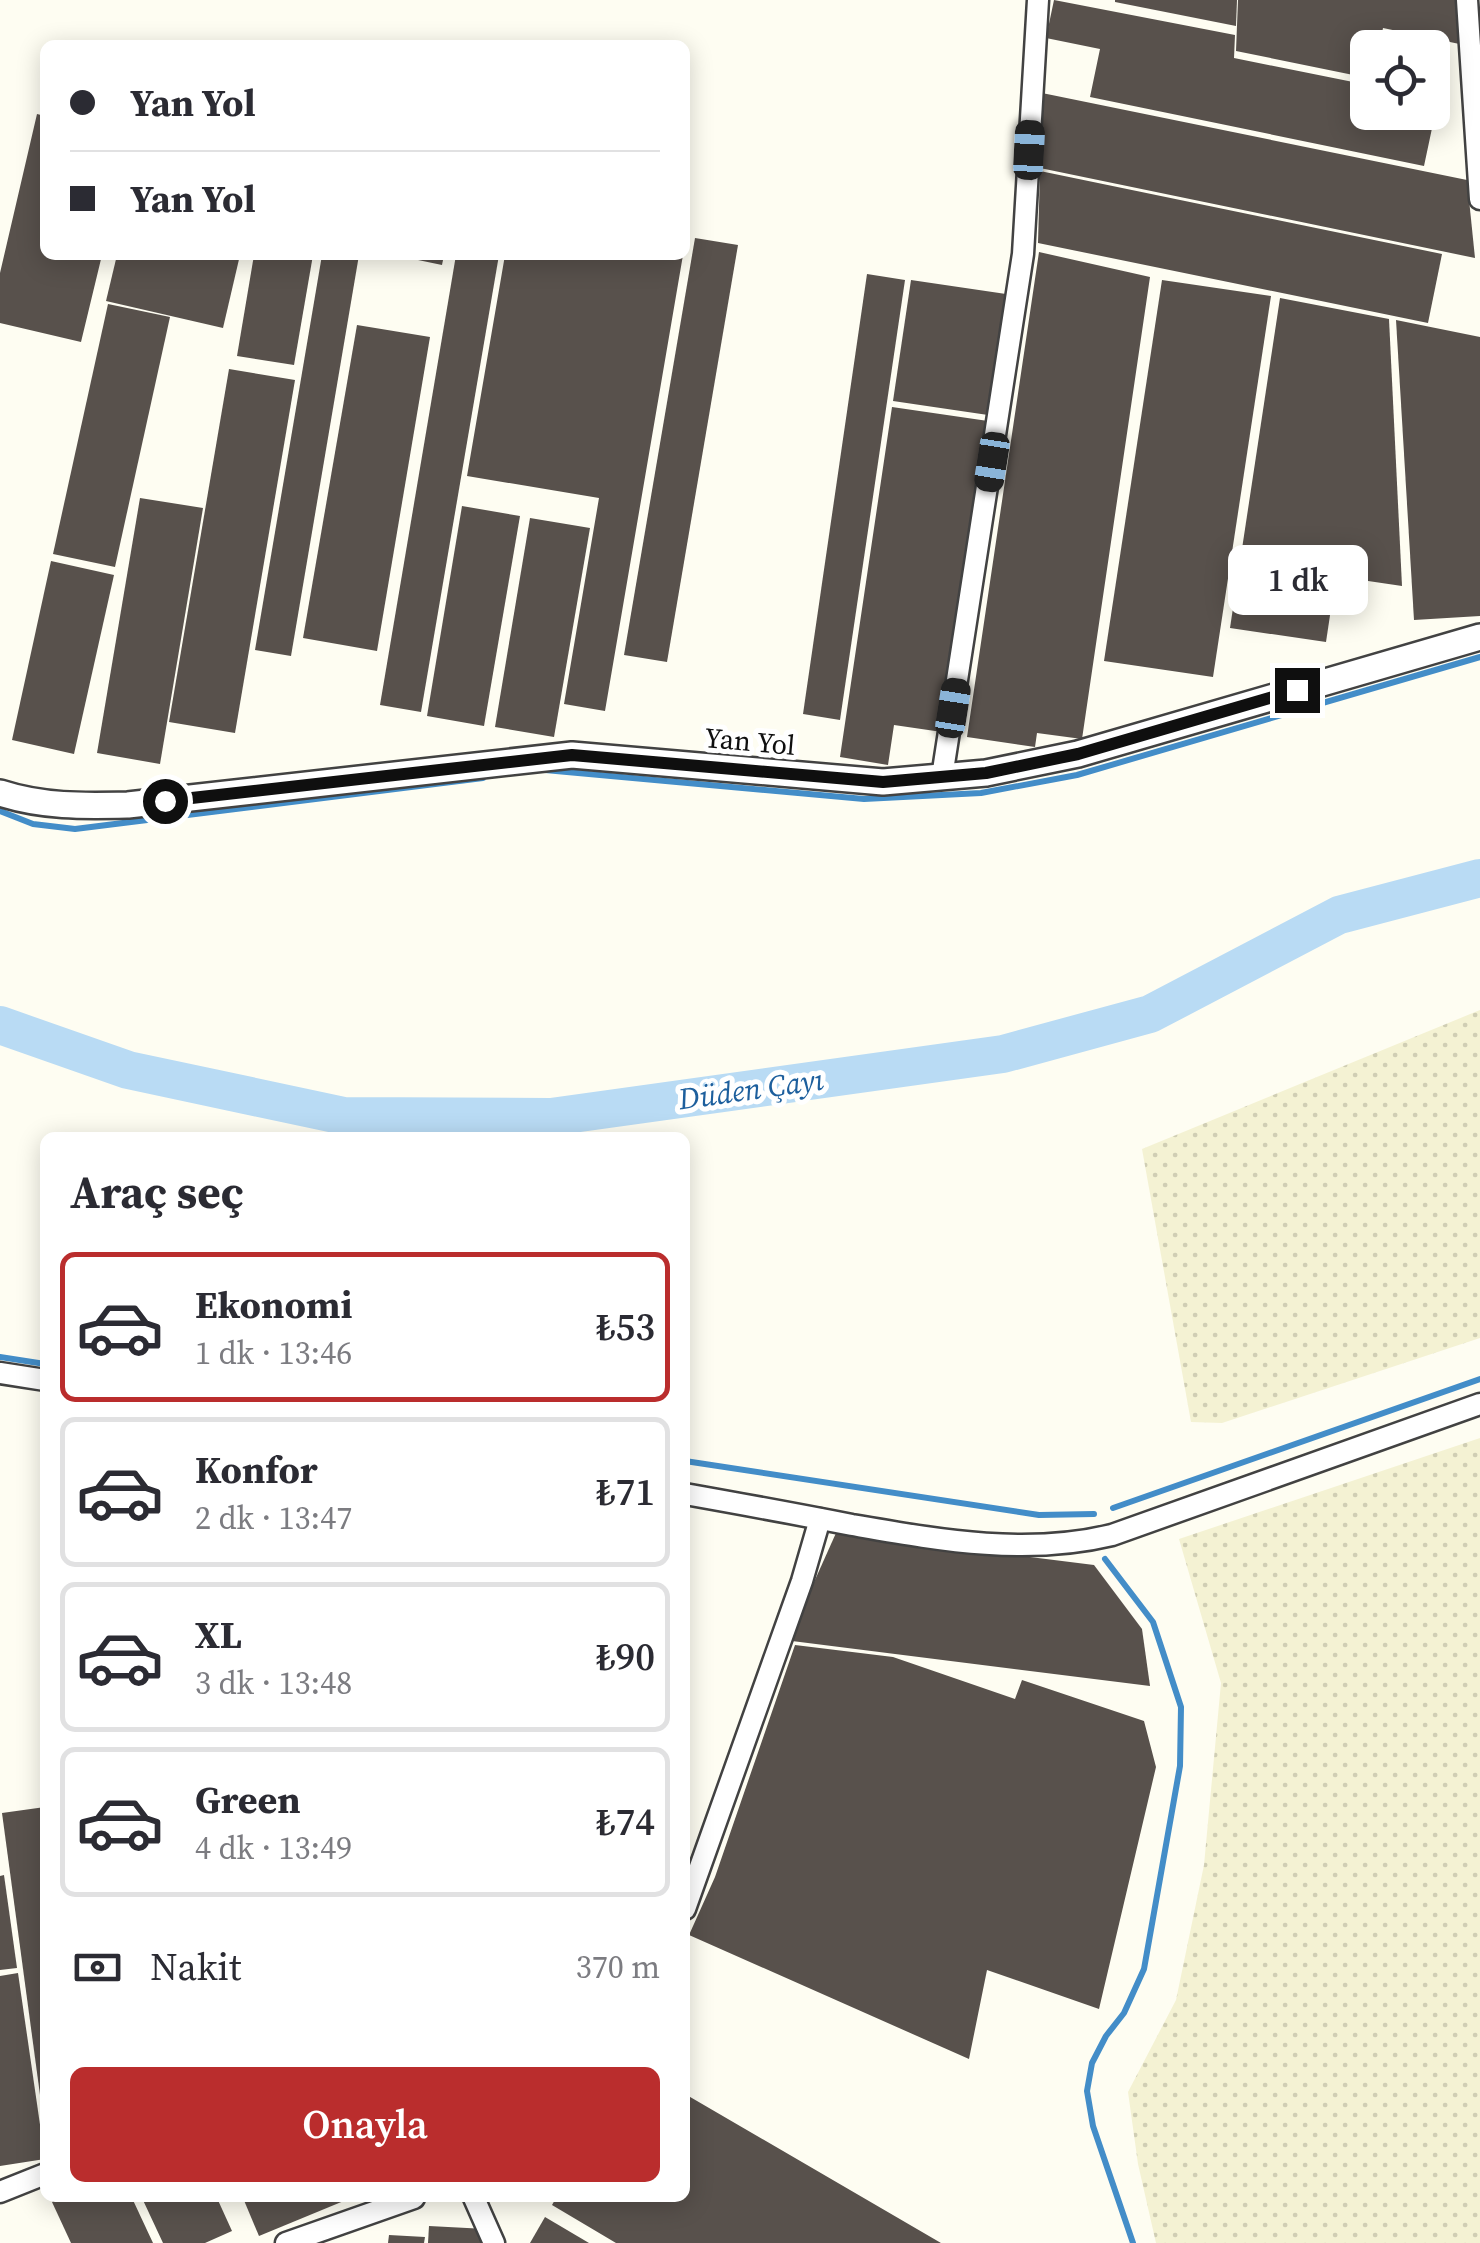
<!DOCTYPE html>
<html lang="tr">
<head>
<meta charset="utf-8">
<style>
  body { margin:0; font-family:"Source Serif 4",serif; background:#f7f7f7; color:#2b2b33; height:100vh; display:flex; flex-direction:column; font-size:38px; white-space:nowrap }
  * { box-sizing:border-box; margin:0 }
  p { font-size:32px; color:#7c7c81 }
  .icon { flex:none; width:55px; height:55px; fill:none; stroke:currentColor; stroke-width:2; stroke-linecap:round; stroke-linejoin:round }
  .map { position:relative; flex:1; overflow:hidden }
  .sheet { position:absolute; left:40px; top:1132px; width:650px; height:1070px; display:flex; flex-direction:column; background:#fff; border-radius:15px; box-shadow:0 5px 25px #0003 }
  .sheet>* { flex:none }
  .banner { position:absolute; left:40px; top:40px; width:650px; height:220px; border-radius:15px; box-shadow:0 5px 25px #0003; display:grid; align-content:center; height:220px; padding:0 30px; background:#fff }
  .tools { position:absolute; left:1350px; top:30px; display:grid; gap:20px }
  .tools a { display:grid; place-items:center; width:100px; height:100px; border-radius:15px; background:#fff; box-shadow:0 5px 25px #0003; font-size:50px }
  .end { position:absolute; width:45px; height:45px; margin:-22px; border:12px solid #0f0f0f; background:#fff; box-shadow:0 0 0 5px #fff }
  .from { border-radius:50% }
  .bubble { position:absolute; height:70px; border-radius:15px; background:#fff; box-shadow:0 5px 25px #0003; font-size:32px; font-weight:600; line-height:70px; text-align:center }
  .car { position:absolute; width:30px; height:60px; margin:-30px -15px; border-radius:12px; box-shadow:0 0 8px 2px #0007; background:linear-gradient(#222 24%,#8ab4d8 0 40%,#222 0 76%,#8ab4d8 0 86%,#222 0) }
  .banner b { display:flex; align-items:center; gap:35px; height:95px; font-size:38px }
  .banner b+b { border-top:2px solid #e1e1e2 }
  .banner i { width:25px; height:25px; background:#2b2b33 }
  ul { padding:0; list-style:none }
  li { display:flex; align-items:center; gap:30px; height:150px; margin:0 20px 15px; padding:0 10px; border:5px solid #e1e1e2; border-radius:15px }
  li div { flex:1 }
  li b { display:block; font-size:38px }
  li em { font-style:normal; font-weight:600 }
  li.on { border-color:#ba2d2d }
  li>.icon { width:90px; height:90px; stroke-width:1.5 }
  h2 { padding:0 30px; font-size:45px; line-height:120px }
  .pay { display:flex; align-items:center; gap:25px; height:110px; padding:0 30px; font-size:38px }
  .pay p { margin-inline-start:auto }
  .primary-button { display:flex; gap:20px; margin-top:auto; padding:20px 30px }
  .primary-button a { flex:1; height:115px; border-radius:15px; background:#ba2d2d; color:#fff; font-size:40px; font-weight:600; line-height:115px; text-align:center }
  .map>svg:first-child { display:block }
  .farmland { fill:url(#farmland-dots) }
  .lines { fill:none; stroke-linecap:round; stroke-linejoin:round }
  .stream { stroke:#438dc8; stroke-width:6 }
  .river { stroke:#b9dbf4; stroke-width:38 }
  .building { fill:#58514c }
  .minor-casing { stroke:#424242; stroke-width:25 }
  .tertiary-casing { stroke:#424242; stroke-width:30 }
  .minor { stroke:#fff; stroke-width:20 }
  .tertiary { stroke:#fff; stroke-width:25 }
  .route { stroke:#0f0f0f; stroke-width:12 }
  .labels { text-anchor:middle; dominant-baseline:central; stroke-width:10; stroke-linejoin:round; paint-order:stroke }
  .street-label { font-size:28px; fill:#0f0f0f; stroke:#fff }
  .water-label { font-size:30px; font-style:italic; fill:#1d5f9d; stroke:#fff }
</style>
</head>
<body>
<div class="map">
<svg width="1480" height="2243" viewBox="0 0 1480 2243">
  <defs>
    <pattern id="farmland-dots" width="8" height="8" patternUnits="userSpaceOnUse" patternTransform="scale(2.5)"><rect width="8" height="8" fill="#f4f2d3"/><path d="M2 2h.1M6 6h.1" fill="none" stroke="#d0ceb4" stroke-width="1.8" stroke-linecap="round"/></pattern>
  </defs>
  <rect width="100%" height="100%" fill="#fefdf2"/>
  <g class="farmland">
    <path d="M 1480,1010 L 1480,1338 L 1222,1423 L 1191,1422 L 1142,1149 Z"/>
    <path d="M 1480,1438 L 1480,2243 L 1156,2243 L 1138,2164 L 1128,2092 L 1176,2000 L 1204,1865 L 1221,1683 L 1179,1539 Z"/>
  </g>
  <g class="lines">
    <g class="stream">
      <path d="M 545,770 L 864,799 L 981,793 L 1077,775 L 1480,657"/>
      <path d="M 0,811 L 33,824 L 75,829 L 483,778"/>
      <path d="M 0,1357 L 45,1364"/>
      <path d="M 685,1461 L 1039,1515 L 1094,1514"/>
      <path d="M 1113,1508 L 1480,1379"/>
      <path d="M 1105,1559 L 1153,1622 L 1181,1707 L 1180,1766 L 1144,1969 L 1124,2013 L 1106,2036 L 1092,2063 L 1087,2091 L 1093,2126 L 1133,2243"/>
    </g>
    <path class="river" d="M 0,1025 L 128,1070 L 344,1116 L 551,1117 L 1003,1054 L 1150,1014 L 1339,915 L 1480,878"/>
  </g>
  <g class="building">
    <path d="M 1054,0 L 1235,35 L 1234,58 L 1368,85 L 1368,112 L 1432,112 L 1432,99 L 1438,100 L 1424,166 L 1090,97 L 1100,49 L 1046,38 Z"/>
    <path d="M 1115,0 L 1237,0 L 1236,26 L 1115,2 Z"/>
    <path d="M 1238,0 L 1459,0 L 1469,46 L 1383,28 L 1379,48 L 1368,48 L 1368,78 L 1236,51 Z"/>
    <path d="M 1042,93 L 1467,180 L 1475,258 L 1040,168 Z"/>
    <path d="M 37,114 L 45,116 L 45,255 L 102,255 L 81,342 L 0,323 L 0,273 Z"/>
    <path d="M 1040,171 L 1442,254 L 1428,323 L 1038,243 Z"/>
    <path d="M 695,238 L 738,245 L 667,662 L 624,655 Z"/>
    <path d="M 1039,252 L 1150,277 L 1082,739 L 1037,733 L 1035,747 L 967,737 Z"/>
    <path d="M 117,255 L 240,255 L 223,328 L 106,301 Z"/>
    <path d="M 254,255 L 313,255 L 294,365 L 237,356 Z"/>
    <path d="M 322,255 L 359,255 L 291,656 L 255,650 Z"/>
    <path d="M 394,255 L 444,255 L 442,265 Z"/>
    <path d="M 456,255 L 499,255 L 421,712 L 380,705 Z"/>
    <path d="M 505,255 L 683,255 L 605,711 L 564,704 L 599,498 L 467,476 Z"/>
    <path d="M 867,274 L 905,280 L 840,720 L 803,714 Z"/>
    <path d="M 911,280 L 1006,294 L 988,415 L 893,401 Z"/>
    <path d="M 1162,280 L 1271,296 L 1213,677 L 1104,661 Z"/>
    <path d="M 1280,298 L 1389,319 L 1402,586 L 1240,562 Z"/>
    <path d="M 108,304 L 170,317 L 115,567 L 53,554 Z"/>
    <path d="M 1396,320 L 1480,337 L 1480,616 L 1414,620 Z"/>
    <path d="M 357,325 L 430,337 L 377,651 L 303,638 Z"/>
    <path d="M 229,369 L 295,380 L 235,733 L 169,722 Z"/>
    <path d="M 892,407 L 988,421 L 942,732 L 894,725 L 888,765 L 840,757 Z"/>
    <path d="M 140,498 L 203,508 L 160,764 L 97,753 Z"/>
    <path d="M 462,506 L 520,516 L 484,726 L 427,716 Z"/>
    <path d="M 530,518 L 590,528 L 554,737 L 495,727 Z"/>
    <path d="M 51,561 L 114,575 L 74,754 L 12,740 Z"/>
    <path d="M 1239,568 L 1335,582 L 1326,642 L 1230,628 Z"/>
    <path d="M 836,1533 L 1094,1565 L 1142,1629 L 1150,1686 L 792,1641 L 793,1629 Z"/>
    <path d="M 795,1645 L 893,1657 L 1015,1699 L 1022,1680 L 1144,1721 L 1156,1767 L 1099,2009 L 987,1970 L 969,2059 L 689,1935 L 715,1877 Z"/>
    <path d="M 45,1807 L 45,2117 L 43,2117 L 2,1813 Z"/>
    <path d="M 4,1875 L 17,1968 L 0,1970 L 0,1876 Z"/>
    <path d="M 18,1973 L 45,2159 L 0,2166 L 0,1976 Z"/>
    <path d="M 685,2094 L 941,2243 L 616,2243 L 552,2205 L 556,2198 L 685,2198 Z"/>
    <path d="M 58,2198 L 132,2198 L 153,2243 L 71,2243 L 52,2202 Z"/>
    <path d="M 142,2198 L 217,2198 L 232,2231 L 205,2243 L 163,2243 Z"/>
    <path d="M 243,2198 L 351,2198 L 259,2236 Z"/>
    <path d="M 545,2217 L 589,2243 L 530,2243 Z"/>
    <path d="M 429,2226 L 486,2229 L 488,2243 L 428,2243 Z"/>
    <path d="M 389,2235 L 425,2237 L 424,2243 L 388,2243 Z"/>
  </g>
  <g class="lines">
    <defs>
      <g id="minor">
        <path d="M 1467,0 L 1480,199"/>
        <path d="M 942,777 L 1023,254 L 1038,0"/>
        <path d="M 0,1373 L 45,1380"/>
        <path d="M 685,1494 C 741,1504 796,1514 852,1525 C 939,1540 1025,1556 1112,1535 L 1480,1404"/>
        <path d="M 685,1909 L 802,1581 L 820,1519"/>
        <path d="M 0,2192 L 45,2174"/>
        <path d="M 474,2198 L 494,2243"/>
        <path d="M 286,2243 L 414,2198"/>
      </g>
      <path id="tertiary" d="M 0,793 C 43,807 83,806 128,805 L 572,755 L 883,782 L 986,773 L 1078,754 L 1480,637"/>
    </defs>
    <use href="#minor" class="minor-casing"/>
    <use href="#tertiary" class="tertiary-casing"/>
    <use href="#minor" class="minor"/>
    <use href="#tertiary" class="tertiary"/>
  </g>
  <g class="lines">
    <path class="route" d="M 165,801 L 572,755 L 883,782 L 986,773 L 1078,754 L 1297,690"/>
  </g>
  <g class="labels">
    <g class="street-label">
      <text transform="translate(750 741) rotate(5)">Yan Yol</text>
    </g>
    <g class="water-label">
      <text transform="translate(751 1089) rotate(-8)">Düden Çayı</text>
    </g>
  </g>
</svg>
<div class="tools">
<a><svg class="icon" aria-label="locate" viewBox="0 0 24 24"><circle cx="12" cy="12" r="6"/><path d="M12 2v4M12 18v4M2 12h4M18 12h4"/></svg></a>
</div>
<i class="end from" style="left:165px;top:801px"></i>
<i class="end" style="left:1297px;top:690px"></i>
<div class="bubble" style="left:1228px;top:545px;width:140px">1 dk</div>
<i class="car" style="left:1029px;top:150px;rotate:3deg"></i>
<i class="car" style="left:992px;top:462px;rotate:189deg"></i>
<i class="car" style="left:953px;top:708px;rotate:9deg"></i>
<div class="banner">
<b><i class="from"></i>Yan Yol</b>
<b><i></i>Yan Yol</b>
</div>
<section class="sheet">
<h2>Araç seç</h2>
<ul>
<li class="on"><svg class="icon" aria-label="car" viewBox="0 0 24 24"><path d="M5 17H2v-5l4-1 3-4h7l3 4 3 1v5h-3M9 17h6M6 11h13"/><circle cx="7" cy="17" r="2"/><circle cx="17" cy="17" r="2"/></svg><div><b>Ekonomi</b><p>1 dk · 13:46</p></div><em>₺53</em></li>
<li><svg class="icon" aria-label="car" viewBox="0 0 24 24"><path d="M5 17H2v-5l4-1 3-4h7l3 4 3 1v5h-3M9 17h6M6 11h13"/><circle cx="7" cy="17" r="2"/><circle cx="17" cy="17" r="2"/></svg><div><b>Konfor</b><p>2 dk · 13:47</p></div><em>₺71</em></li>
<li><svg class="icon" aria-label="car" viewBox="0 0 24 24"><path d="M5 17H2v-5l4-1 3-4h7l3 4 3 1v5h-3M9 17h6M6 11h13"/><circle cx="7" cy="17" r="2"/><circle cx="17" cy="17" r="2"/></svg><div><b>XL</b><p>3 dk · 13:48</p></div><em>₺90</em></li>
<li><svg class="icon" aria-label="car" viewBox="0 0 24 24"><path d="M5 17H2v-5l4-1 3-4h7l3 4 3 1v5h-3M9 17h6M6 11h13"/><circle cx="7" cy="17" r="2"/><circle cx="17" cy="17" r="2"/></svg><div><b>Green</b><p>4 dk · 13:49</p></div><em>₺74</em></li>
</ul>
<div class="pay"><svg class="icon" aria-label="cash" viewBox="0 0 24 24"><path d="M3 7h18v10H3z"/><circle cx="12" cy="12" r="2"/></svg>Nakit<p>370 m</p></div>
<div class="primary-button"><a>Onayla</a></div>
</section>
</div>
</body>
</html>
